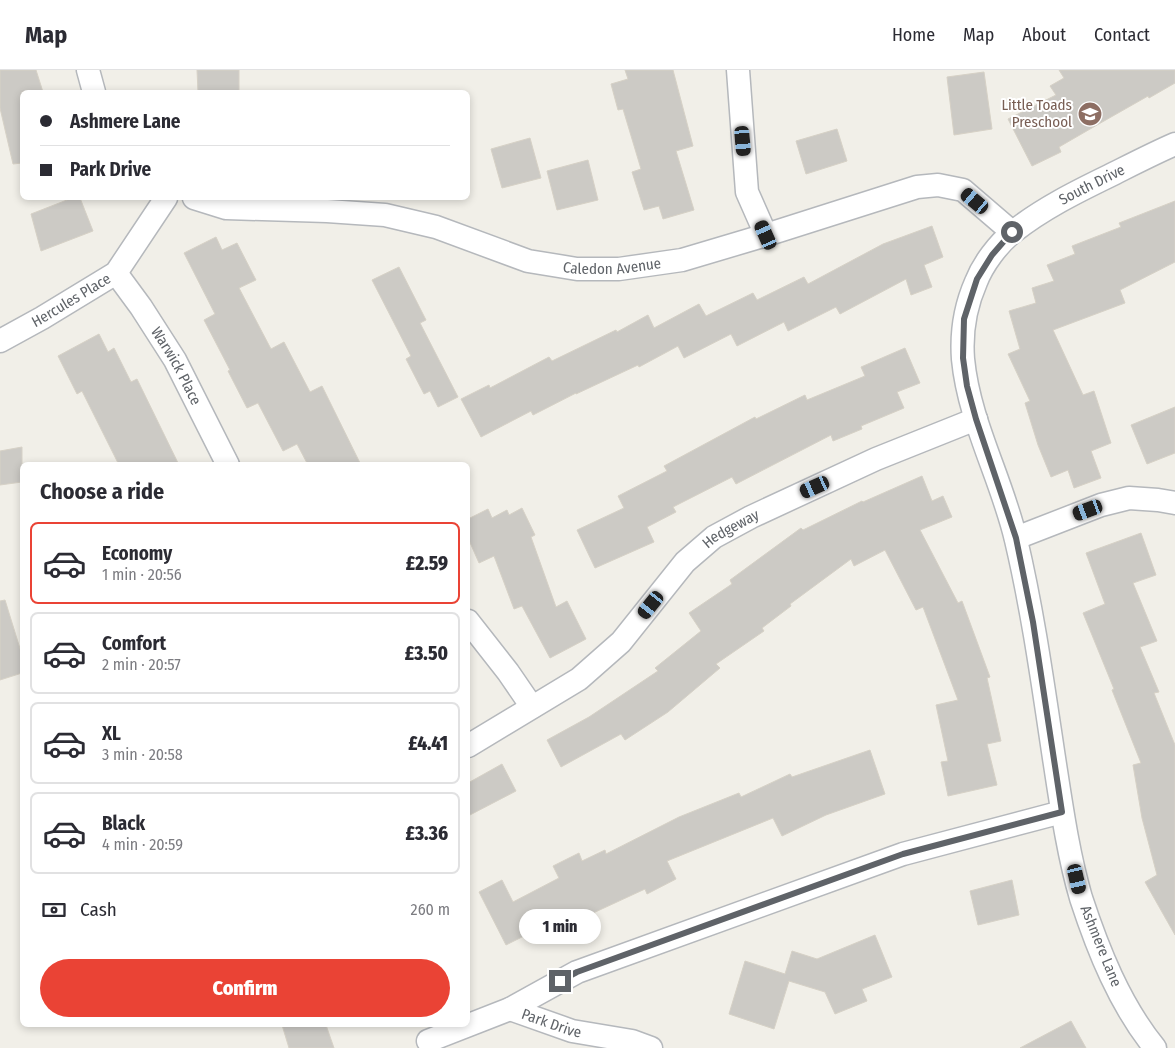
<!DOCTYPE html>
<html lang="en">
<head>
<meta charset="utf-8">
<style>
  body { margin:0; font-family:"Fira Sans Condensed",sans-serif; background:#f7f7f7; color:#2b2b33; height:100vh; display:flex; flex-direction:column; font-size:19px; white-space:nowrap }
  * { box-sizing:border-box; margin:0 }
  p { font-size:16px; color:#7c7c81 }
  .icon { flex:none; width:28px; height:28px; fill:none; stroke:currentColor; stroke-width:2; stroke-linecap:round; stroke-linejoin:round }
  .map { position:relative; flex:1; overflow:hidden }
  .sheet { position:absolute; left:20px; top:392px; width:450px; height:565px; display:flex; flex-direction:column; background:#fff; border-radius:8px; box-shadow:0 2px 8px #0003 }
  .sheet>* { flex:none }
  .banner { position:absolute; left:20px; top:20px; width:450px; height:110px; border-radius:8px; box-shadow:0 2px 8px #0003; display:grid; align-content:center; height:110px; padding:0 20px; background:#fff }
  .end { position:absolute; width:22px; height:22px; margin:-11px; border:6px solid #5f6368; background:#fff; box-shadow:0 0 0 2px #fff }
  .from { border-radius:50% }
  .bubble { position:absolute; height:35px; border-radius:18px; background:#fff; box-shadow:0 2px 8px #0003; font-size:16px; font-weight:800; line-height:35px; text-align:center }
  .car { position:absolute; width:15px; height:30px; margin:-15px -8px; border-radius:6px; box-shadow:0 0 4px 1px #0007; background:linear-gradient(#222 24%,#8ab4d8 0 40%,#222 0 76%,#8ab4d8 0 86%,#222 0) }
  .banner b { display:flex; align-items:center; gap:18px; height:48px; font-size:19px }
  .banner b+b { border-top:1px solid #e1e1e2 }
  .banner i { width:12px; height:12px; background:#2b2b33 }
  ul { padding:0; list-style:none }
  li { display:flex; align-items:center; gap:15px; height:82px; margin:0 10px 8px; padding:0 10px; border:2px solid #e1e1e2; border-radius:8px }
  li div { flex:1 }
  li b { display:block; font-size:19px }
  li em { font-style:normal; font-weight:800 }
  li.on { border-color:#ea4335 }
  li>.icon { width:45px; height:45px; stroke-width:1.5 }
  h2 { padding:0 20px; font-size:22px; line-height:60px }
  .pay { display:flex; align-items:center; gap:12px; height:55px; padding:0 20px; font-size:19px }
  .pay p { margin-inline-start:auto }
  .primary-button { display:flex; gap:10px; margin-top:auto; padding:10px 20px }
  .primary-button a { flex:1; height:58px; border-radius:30px; background:#ea4335; color:#fff; font-size:20px; font-weight:800; line-height:58px; text-align:center }
  header { display:flex; align-items:center; gap:30px; box-sizing:border-box; height:70px; padding:0 25px; background:#fff; border-bottom:1px solid #e1e1e2 }
  header strong { font-size:24px }
  nav { display:flex; gap:28px; margin-inline-start:auto; font-size:18px }
  .map>svg:first-child { display:block }
  .building { fill:#cccac5; stroke:#d6d1c6 }
  .lines { fill:none; stroke-linecap:round; stroke-linejoin:round }
  .street-casing { stroke:#b5b8bc; stroke-width:25 }
  .street { stroke:#fff; stroke-width:22 }
  .route { stroke:#5f6368; stroke-width:6 }
  .labels { text-anchor:middle; dominant-baseline:central; stroke-width:4; stroke-linejoin:round; paint-order:stroke }
  .education-label { font-size:15px; fill:#785e54; stroke:#fff; text-anchor:end }
  .street-label { font-size:15px; fill:#5f6368; stroke:#fff }
</style>
</head>
<body>
<header>
<strong>Map</strong>
<nav><a>Home</a><a>Map</a><a>About</a><a>Contact</a></nav>
</header>
<div class="map">
<svg width="1175" height="978" viewBox="0 0 1175 978">
  <rect width="100%" height="100%" fill="#f1efe8"/>
  <g class="building">
    <path d="M 0,0 L 36,0 L 43,22 L 22,22 L 22,93 L 13,94 L 0,38 Z"/>
    <path d="M 197,0 L 239,0 L 239,22 L 198,22 Z"/>
    <path d="M 625,0 L 673,0 L 693,76 L 676,81 L 694,140 L 663,149 L 659,136 L 644,140 L 632,102 L 641,99 L 623,39 L 618,40 L 611,14 L 628,9 Z"/>
    <path d="M 1059,0 L 1175,0 L 1175,13 L 1149,28 L 1148,26 L 1097,55 L 1059,77 L 1061,82 L 1032,96 L 1008,49 L 1056,25 L 1050,16 L 1064,8 Z"/>
    <path d="M 984,2 L 992,59 L 954,65 L 947,7 Z"/>
    <path d="M 837,59 L 847,91 L 806,104 L 796,71 Z"/>
    <path d="M 530,68 L 541,108 L 502,118 L 491,79 Z"/>
    <path d="M 588,90 L 598,130 L 557,140 L 547,101 Z"/>
    <path d="M 72,128 L 80,128 L 93,161 L 41,181 L 31,144 Z"/>
    <path d="M 1175,131 L 1175,192 L 1120,220 L 1125,233 L 1053,260 L 1083,325 L 1094,321 L 1111,373 L 1091,381 L 1101,408 L 1074,418 L 1068,400 L 1051,407 L 1038,375 L 1025,333 L 1030,331 L 1008,284 L 1020,279 L 1009,241 L 1036,233 L 1032,218 L 1054,211 L 1047,195 L 1075,184 L 1072,176 L 1121,157 L 1119,153 Z"/>
    <path d="M 932,156 L 943,187 L 924,195 L 932,217 L 911,225 L 906,209 L 840,244 L 836,237 L 788,261 L 784,252 L 737,276 L 731,264 L 684,288 L 678,276 L 639,297 L 638,295 L 576,324 L 576,323 L 533,345 L 531,341 L 481,367 L 461,329 L 489,315 L 490,318 L 549,287 L 552,291 L 616,260 L 617,262 L 648,245 L 654,258 L 699,234 L 706,246 L 753,223 L 757,230 L 804,207 L 808,214 L 883,174 Z"/>
    <path d="M 216,167 L 222,180 L 237,173 L 256,210 L 239,218 L 271,279 L 284,272 L 310,322 L 322,316 L 361,395 L 308,395 L 297,374 L 283,381 L 258,333 L 247,338 L 228,301 L 230,300 L 204,250 L 215,244 L 184,183 Z"/>
    <path d="M 399,197 L 426,250 L 420,253 L 458,327 L 438,337 L 430,321 L 424,324 L 406,289 L 411,286 L 372,210 Z"/>
    <path d="M 99,264 L 108,282 L 114,278 L 131,312 L 137,309 L 179,395 L 119,395 L 82,321 L 77,324 L 58,286 Z"/>
    <path d="M 905,278 L 920,313 L 897,322 L 904,338 L 861,356 L 862,359 L 833,371 L 831,365 L 736,414 L 732,407 L 673,437 L 676,442 L 647,457 L 654,472 L 595,498 L 577,460 L 624,438 L 618,426 L 667,401 L 664,396 L 755,347 L 756,349 L 805,325 L 807,330 L 865,306 L 861,297 Z"/>
    <path d="M 1175,337 L 1175,383 L 1147,394 L 1131,355 Z"/>
    <path d="M 22,377 L 22,412 L 0,415 L 0,381 Z"/>
    <path d="M 922,406 L 932,431 L 943,426 L 952,447 L 920,460 L 958,533 L 962,531 L 990,607 L 987,608 L 1001,671 L 987,674 L 997,715 L 948,726 L 941,692 L 948,691 L 936,635 L 958,630 L 923,537 L 916,540 L 885,480 L 854,496 L 851,489 L 790,534 L 791,536 L 762,558 L 764,561 L 716,594 L 720,598 L 668,642 L 625,670 L 621,664 L 561,697 L 547,670 L 589,647 L 658,601 L 655,598 L 701,561 L 689,543 L 732,514 L 730,510 L 801,458 L 803,460 L 862,431 L 863,432 Z"/>
    <path d="M 522,438 L 535,465 L 531,467 L 556,537 L 567,531 L 586,569 L 550,588 L 522,536 L 514,539 L 494,486 L 479,493 L 468,468 L 468,449 L 488,439 L 492,448 L 507,440 L 509,445 Z"/>
    <path d="M 1141,463 L 1156,505 L 1133,513 L 1157,571 L 1140,577 L 1159,622 L 1154,623 L 1175,675 L 1175,865 L 1145,812 L 1157,805 L 1142,748 L 1133,695 L 1141,693 L 1112,620 L 1114,619 L 1083,543 L 1105,534 L 1086,483 Z"/>
    <path d="M 5,530 L 22,585 L 22,603 L 0,610 L 0,531 Z"/>
    <path d="M 870,680 L 885,724 L 826,745 L 782,766 L 773,748 L 667,791 L 676,809 L 647,824 L 645,819 L 578,850 L 574,841 L 506,875 L 479,822 L 502,810 L 513,832 L 559,808 L 553,796 L 579,783 L 582,791 L 605,780 L 606,784 L 679,747 L 739,723 L 741,727 L 790,704 L 792,707 Z"/>
    <path d="M 502,694 L 516,721 L 468,746 L 468,713 Z"/>
    <path d="M 1012,810 L 1019,845 L 978,855 L 970,821 Z"/>
    <path d="M 875,865 L 892,907 L 862,919 L 867,931 L 835,944 L 825,922 L 789,911 L 774,959 L 729,944 L 745,891 L 785,904 L 792,881 L 817,889 Z"/>
    <path d="M 1071,951 L 1086,978 L 1020,978 Z"/>
    <path d="M 282,955 L 326,955 L 334,978 L 289,978 Z"/>
  </g>
  <g class="lines">
    <defs>
      <g id="street">
        <path d="M 88,0 L 94,22"/>
        <path d="M 738,0 L 747,122 L 766,165"/>
        <path id="s1" d="M 194,128 L 226,138 L 327,141 L 385,145 L 436,157 L 528,191 L 577,199 L 619,199 L 682,190 L 766,165 L 917,117 L 938,115 L 963,120 L 1012,162"/>
        <path id="s2" d="M 116,203 L 141,237 L 175,290 L 228,395"/>
        <path id="s3" d="M 0,271 L 42,248 L 116,203 L 166,128"/>
        <path d="M 1016,468 L 1101,435 L 1129,428 L 1158,430 L 1175,433"/>
        <path d="M 468,551 L 508,602 L 532,637"/>
        <path id="s4" d="M 468,676 L 579,609 L 621,572 L 685,492 L 714,467 L 751,447 L 876,389 L 976,349"/>
        <path id="s5" d="M 510,939 L 572,961 L 632,971 L 651,978"/>
        <path d="M 428,971 L 510,939 L 577,902 L 903,784 L 1062,742"/>
        <path id="s6" d="M 1155,978 C 1120,935 1098,880 1081,828 C 1068,784 1061,733 1054,688 C 1043,615 1033,542 1016,470 C 1002,409 969,352 963,289 C 961,262 965,237 976,212 C 983,194 998,174 1013,162 C 1042,139 1076,122 1109,106 C 1131,95 1152,84 1175,74"/>
      </g>
    </defs>
    <use href="#street" class="street-casing"/>
    <use href="#street" class="street"/>
  </g>
  <g class="lines">
    <path class="route" d="M 560,911 L 577,902 L 903,784 L 1062,742 L 1033,552 L 1016,468 L 976,349 L 967,316 L 963,288 L 964,249 L 977,209 L 992,185 L 1012,162"/>
  </g>
  <defs>
    <symbol id="school-disc" viewBox="-11 -11 22 22"><circle r="9.5" fill="#8d6e63" stroke="#fff"/><path d="M0-5L7-2L0 1L-7-2ZM-4 1L0 2.5L4 1V4Q0 6-4 4Z" fill="#fff"/></symbol>
  </defs>
  <g fill-rule="evenodd">
    <use href="#school-disc" x="1076" y="30" width="28" height="28"/>
  </g>
  <g class="labels">
    <g class="education-label">
      <text x="1072" y="35">Little Toads<tspan x="1072" dy="17">Preschool</tspan></text>
    </g>
    <g class="street-label">
      <text stroke="none"><textPath href="#s6" startOffset="955">South Drive</textPath></text>
      <text stroke="none"><textPath href="#s1" startOffset="428">Caledon Avenue</textPath></text>
      <text stroke="none"><textPath href="#s3" startOffset="82">Hercules Place</textPath></text>
      <text stroke="none"><textPath href="#s2" startOffset="111">Warwick Place</textPath></text>
      <text stroke="none"><textPath href="#s4" startOffset="345">Hedgeway</textPath></text>
      <text transform="translate(1101 876) rotate(68)">Ashmere Lane</text>
      <text stroke="none"><textPath href="#s5" startOffset="44">Park Drive</textPath></text>
    </g>
  </g>
</svg>
<i class="end from" style="left:1012px;top:162px"></i>
<i class="end" style="left:560px;top:911px"></i>
<div class="bubble" style="left:519px;top:839px;width:82px">1 min</div>
<i class="car" style="left:743px;top:71px;rotate:175deg"></i>
<i class="car" style="left:975px;top:131px;rotate:310deg"></i>
<i class="car" style="left:766px;top:165px;rotate:336deg"></i>
<i class="car" style="left:815px;top:417px;rotate:246deg"></i>
<i class="car" style="left:1088px;top:440px;rotate:250deg"></i>
<i class="car" style="left:651px;top:535px;rotate:219deg"></i>
<i class="car" style="left:1077px;top:809px;rotate:167deg"></i>
<div class="banner">
<b><i class="from"></i>Ashmere Lane</b>
<b><i></i>Park Drive</b>
</div>
<section class="sheet">
<h2>Choose a ride</h2>
<ul>
<li class="on"><svg class="icon" aria-label="car" viewBox="0 0 24 24"><path d="M5 17H2v-5l4-1 3-4h7l3 4 3 1v5h-3M9 17h6M6 11h13"/><circle cx="7" cy="17" r="2"/><circle cx="17" cy="17" r="2"/></svg><div><b>Economy</b><p>1 min · 20:56</p></div><em>£2.59</em></li>
<li><svg class="icon" aria-label="car" viewBox="0 0 24 24"><path d="M5 17H2v-5l4-1 3-4h7l3 4 3 1v5h-3M9 17h6M6 11h13"/><circle cx="7" cy="17" r="2"/><circle cx="17" cy="17" r="2"/></svg><div><b>Comfort</b><p>2 min · 20:57</p></div><em>£3.50</em></li>
<li><svg class="icon" aria-label="car" viewBox="0 0 24 24"><path d="M5 17H2v-5l4-1 3-4h7l3 4 3 1v5h-3M9 17h6M6 11h13"/><circle cx="7" cy="17" r="2"/><circle cx="17" cy="17" r="2"/></svg><div><b>XL</b><p>3 min · 20:58</p></div><em>£4.41</em></li>
<li><svg class="icon" aria-label="car" viewBox="0 0 24 24"><path d="M5 17H2v-5l4-1 3-4h7l3 4 3 1v5h-3M9 17h6M6 11h13"/><circle cx="7" cy="17" r="2"/><circle cx="17" cy="17" r="2"/></svg><div><b>Black</b><p>4 min · 20:59</p></div><em>£3.36</em></li>
</ul>
<div class="pay"><svg class="icon" aria-label="cash" viewBox="0 0 24 24"><path d="M3 7h18v10H3z"/><circle cx="12" cy="12" r="2"/></svg>Cash<p>260 m</p></div>
<div class="primary-button"><a>Confirm</a></div>
</section>
</div>
</body>
</html>
